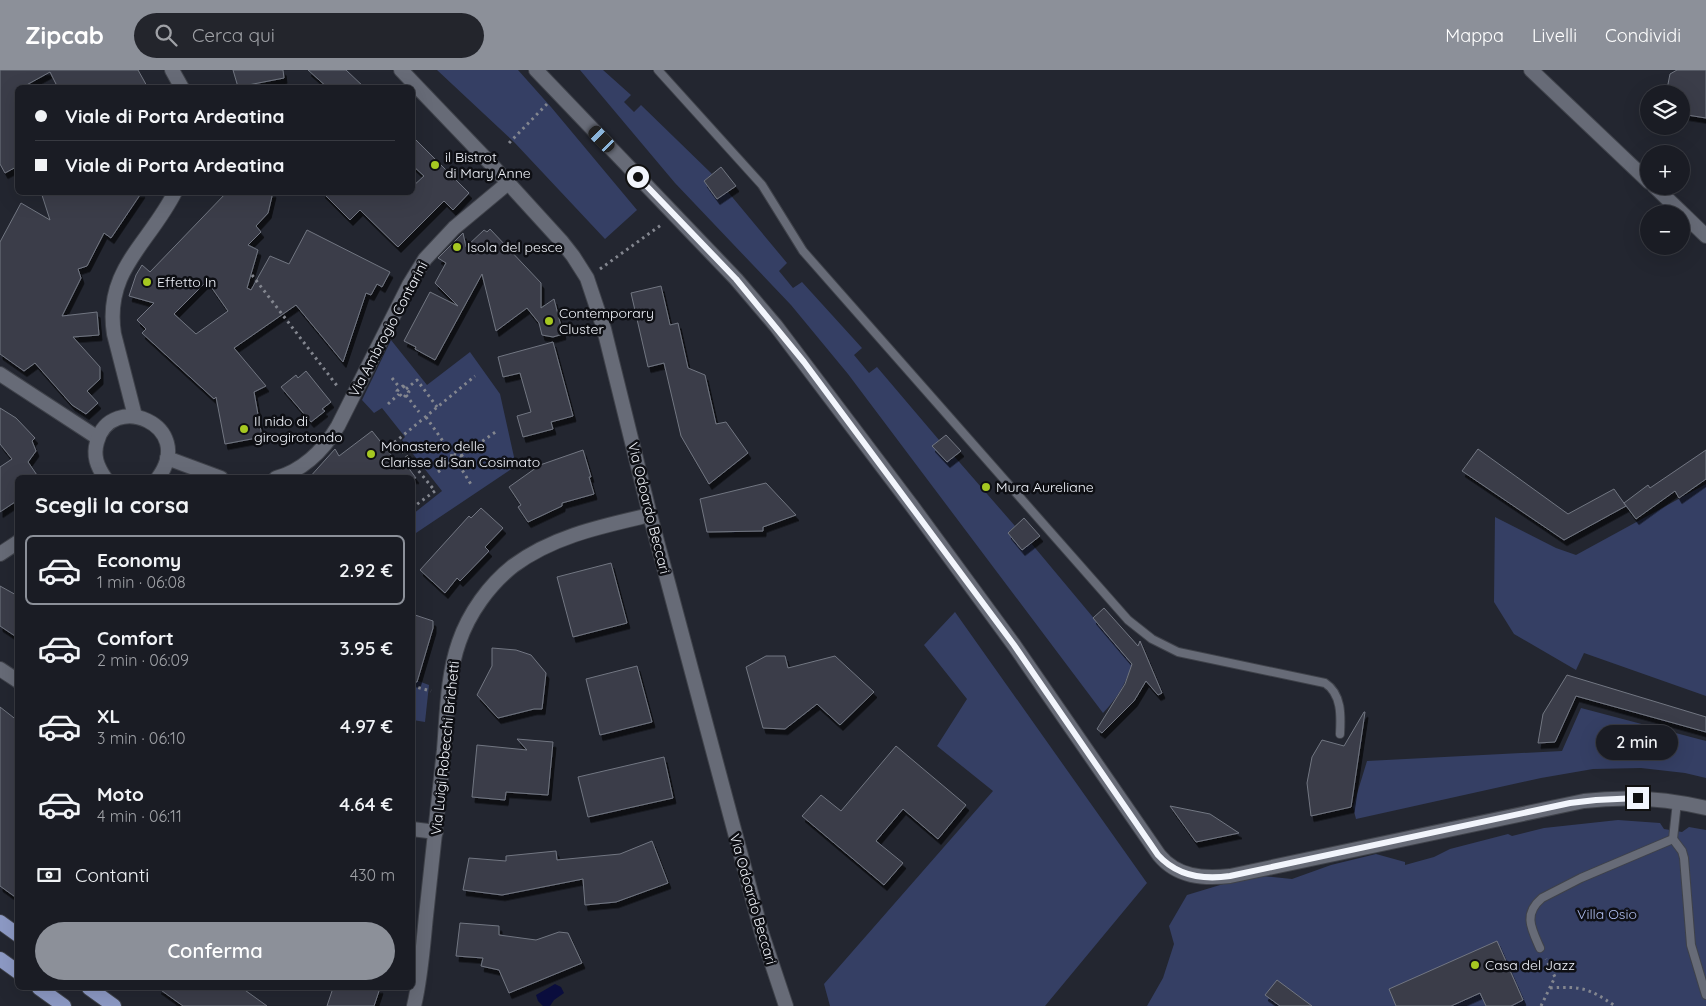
<!DOCTYPE html>
<html lang="it">
<head>
<meta charset="utf-8">
<style>
  body { margin:0; font-family:Quicksand,sans-serif; background:#23252c; color:#f1f3f6; height:100vh; display:flex; flex-direction:column; font-size:19px; white-space:nowrap }
  * { box-sizing:border-box; margin:0 }
  p { font-size:16px; color:#9fa1a6 }
  .icon { flex:none; width:28px; height:28px; fill:none; stroke:currentColor; stroke-width:2; stroke-linecap:round; stroke-linejoin:round }
  .map { position:relative; flex:1; overflow:hidden }
  .side { position:absolute; left:15px; top:405px; width:400px; height:515px; display:flex; flex-direction:column; background:#1a1c24; border-radius:8px; box-shadow:0 5px 20px #0002,0 0 0 1px #383a41 }
  .side>* { flex:none }
  .guide { position:absolute; left:15px; top:15px; width:400px; height:110px; border-radius:8px; box-shadow:0 5px 20px #0002,0 0 0 1px #383a41; display:grid; align-content:center; height:110px; padding:0 20px; background:#1a1c24 }
  .fabs { position:absolute; left:1640px; top:15px; display:grid; gap:10px }
  .fabs a { display:grid; place-items:center; width:50px; height:50px; border-radius:50%; background:#1a1c24; box-shadow:0 5px 20px #0002,0 0 0 1px #383a41; font-size:25px }
  .end { position:absolute; width:22px; height:22px; margin:-11px; border:6px solid #f2f5fc; background:#111; box-shadow:0 0 0 2px #111 }
  .from { border-radius:50% }
  .bubble { position:absolute; height:35px; border-radius:18px; background:#1a1c24; box-shadow:0 5px 20px #0002,0 0 0 1px #383a41; font-size:16px; font-weight:600; line-height:35px; text-align:center }
  .car { position:absolute; width:15px; height:30px; margin:-15px -8px; border-radius:6px; box-shadow:0 0 4px 1px #0007; background:linear-gradient(#222 24%,#8ab4d8 0 40%,#222 0 76%,#8ab4d8 0 86%,#222 0) }
  .guide b { display:flex; align-items:center; gap:18px; height:48px; font-size:19px }
  .guide b+b { border-top:1px solid #383a41 }
  .guide i { width:12px; height:12px; background:#f1f3f6 }
  ul { padding:0; list-style:none }
  li { display:flex; align-items:center; gap:15px; height:70px; margin:0 10px 8px; padding:0 10px; border:2px solid transparent; border-radius:8px }
  li div { flex:1 }
  li b { display:block; font-size:19px }
  li em { font-style:normal; font-weight:600 }
  li.selected { border-color:#8c9099 }
  li>.icon { width:45px; height:45px; stroke-width:1.5 }
  h2 { padding:0 20px; font-size:22px; line-height:60px }
  .pay { display:flex; align-items:center; gap:12px; height:55px; padding:0 20px; font-size:19px }
  .pay p { margin-inline-start:auto }
  .action { display:flex; gap:10px; margin-top:auto; padding:10px 20px }
  .action a { flex:1; height:58px; border-radius:30px; background:#8c9099; color:#fff; font-size:20px; font-weight:600; line-height:58px; text-align:center }
  header { display:flex; align-items:center; gap:30px; box-sizing:border-box; height:70px; padding:0 25px; background:#8c9099; color:#fff }
  header strong { font-size:24px }
  nav { display:flex; gap:28px; margin-inline-start:auto; font-size:18px }
  .search { width:350px; height:45px; background:#23252c; display:flex; align-items:center; gap:12px; box-sizing:border-box; padding:0 18px; border-radius:28px; color:#9fa1a6; font-size:19px }
  .map>svg:first-child { display:block }
  .green { fill:#353f64 }
  .water { fill:#0a0d3d }
  .building { fill:#3a3e48; stroke:#727682; fill-rule:evenodd; filter:url(#shadow) }
  .lines { fill:none; stroke-linecap:round; stroke-linejoin:round }
  .service-casing { stroke:#3f424a; stroke-width:10 }
  .minor-casing { stroke:#3f424a; stroke-width:16 }
  .tertiary-casing { stroke:#3f424a; stroke-width:16 }
  .primary-casing { stroke:#3f424a; stroke-width:16 }
  .path { stroke:#83868f; stroke-width:3; stroke-dasharray:2.5 4; stroke-linecap:butt }
  .service { stroke:#676b77; stroke-width:8 }
  .minor { stroke:#676b77; stroke-width:14 }
  .tertiary { stroke:#676b77; stroke-width:14 }
  .primary { stroke:#8d9ac5; stroke-width:14 }
  .route { stroke:#f2f5fc; stroke-width:6 }
  .poi-dot { fill:#a6c821; stroke:#0e0f14; stroke-width:2 }
  .labels { text-anchor:middle; dominant-baseline:central; stroke-width:5; stroke-linejoin:round; paint-order:stroke }
  .poi-label { font-size:14px; fill:#f2f5fc; stroke:#0e0f14; text-anchor:start }
  .street-label { font-size:14px; fill:#f2f5fc; stroke:#0e0f14 }
  .park-label { font-size:14px; fill:#b0bff1; stroke:#0e0f14 }
</style>
</head>
<body>
<header>
<strong>Zipcab</strong>
<div class="search"><svg class="icon" aria-label="search" viewBox="0 0 24 24"><circle cx="10" cy="10" r="6"/><path d="M15 15l6 6"/></svg>Cerca qui</div>
<nav><a>Mappa</a><a>Livelli</a><a>Condividi</a></nav>
</header>
<div class="map">
<svg width="1706" height="936" viewBox="0 0 1706 936">
  <defs>
    <filter id="shadow"><feDropShadow dx="3" dy="5.5" stdDeviation="0" flood-color="#0009"/></filter>
  </defs>
  <rect width="100%" height="100%" fill="#232630"/>
  <g class="green">
    <path d="M 437,0 L 518,0 L 551,37 L 637,140 L 605,169 L 514,72 Z"/>
    <path d="M 580,0 L 603,0 L 631,25 L 624,32 L 634,42 L 641,35 L 712,104 L 704,111 L 717,129 L 728,122 L 787,193 L 779,201 L 793,218 L 802,212 L 862,278 L 854,285 L 869,303 L 877,297 L 939,370 L 933,377 L 947,392 L 954,386 L 1015,456 L 1008,463 L 1022,479 L 1031,473 L 1132,594 C 1125,615 1118,627 1103,643 L 848,304 L 791,235 L 675,113 Z"/>
    <path d="M 391,270 L 427,315 L 470,282 L 500,324 L 516,396 L 413,465 L 413,444 L 442,421 L 402,370 L 405,367 L 382,338 L 374,343 L 362,330 Z"/>
    <path d="M 1706,414 L 1706,626 L 1584,583 L 1576,600 L 1514,564 L 1494,532 L 1495,447 L 1556,478 L 1576,485 Z"/>
    <path d="M 955,542 L 1147,813 L 1045,936 L 830,936 L 824,914 L 993,721 L 937,676 L 967,629 L 924,575 Z"/>
    <path d="M 413,609 L 429,615 L 425,652 L 413,650 Z"/>
    <path d="M 1581,638 L 1706,671 L 1706,708 L 1685,703 L 1641,698 L 1593,699 L 1541,708 L 1356,749 L 1353,737 L 1367,691 L 1562,681 Z"/>
    <path d="M 1618,750 L 1660,753 L 1664,759 L 1682,762 L 1689,757 L 1706,760 L 1706,936 L 1147,936 L 1163,908 L 1174,874 L 1169,856 L 1187,825 L 1253,805 L 1292,809 L 1331,795 L 1376,784 L 1405,792 L 1405,795 L 1434,787 L 1450,779 L 1508,764 L 1512,766 L 1544,758 Z"/>
  </g>
  <path class="water" d="M 555,914 L 561,917 L 564,923 L 554,930 L 550,936 L 543,936 L 538,931 L 536,925 Z"/>
  <g class="building">
    <path d="M 0,0 L 138,0 L 148,18 L 58,18 L 50,2 L 21,18 L 18,18 L 18,96 L 5,103 L 0,94 Z"/>
    <path d="M 233,0 L 283,0 L 284,8 L 238,17 Z"/>
    <path d="M 308,0 L 346,0 L 365,18 L 328,18 Z"/>
    <path d="M 1677,0 L 1706,0 L 1706,48 L 1681,44 L 1681,24 L 1666,24 L 1670,4 Z"/>
    <path d="M 412,66 L 469,123 L 453,140 L 444,131 L 398,177 L 360,140 L 350,150 L 322,122 L 412,122 L 412,117 L 424,106 L 412,95 Z"/>
    <path d="M 721,97 L 736,116 L 717,129 L 704,111 Z"/>
    <path d="M 41,122 L 142,122 L 111,168 L 104,163 L 87,196 L 78,199 L 81,208 L 62,246 L 97,242 L 99,265 L 73,267 L 100,297 L 100,309 L 87,321 L 98,333 L 86,344 L 72,335 L 35,293 L 24,301 L 0,284 L 0,172 L 21,133 L 50,150 Z"/>
    <path d="M 227,122 L 273,122 L 268,143 L 256,156 L 261,162 L 248,175 L 258,180 L 247,218 L 251,220 L 270,186 L 289,194 L 307,160 L 390,202 L 382,217 L 377,214 L 371,225 L 366,223 L 343,292 L 296,235 L 234,278 L 266,316 L 254,322 L 262,367 L 225,374 L 216,327 L 214,329 L 142,263 L 146,259 L 137,250 L 154,233 L 129,226 L 136,205 L 142,195 L 150,202 ZM 207,211 L 228,241 L 196,264 L 174,244 Z"/>
    <path d="M 490,159 L 541,213 L 541,238 L 554,229 L 563,264 L 553,267 L 542,265 L 539,253 L 527,238 L 496,261 L 482,204 L 435,290 L 415,279 L 416,277 L 404,271 L 430,222 L 458,236 L 435,213 L 446,193 L 438,188 L 463,163 L 466,177 L 484,160 L 487,162 Z"/>
    <path d="M 661,216 L 670,255 L 678,253 L 688,298 L 705,305 L 716,354 L 726,352 L 748,383 L 709,414 L 681,366 L 664,293 L 648,297 L 631,223 Z"/>
    <path d="M 553,272 L 573,346 L 551,352 L 553,359 L 523,367 L 517,346 L 531,342 L 520,303 L 503,307 L 498,287 Z"/>
    <path d="M 306,301 L 331,332 L 322,339 L 325,341 L 311,352 L 281,317 L 296,305 L 298,308 Z"/>
    <path d="M 0,338 L 16,348 L 35,368 L 32,371 L 36,381 L 28,392 L 39,408 L 18,408 L 18,430 L 0,442 L 0,397 L 12,389 L 0,374 Z"/>
    <path d="M 372,361 L 396,391 L 401,388 L 416,408 L 309,408 L 335,379 L 339,386 Z"/>
    <path d="M 946,365 L 961,381 L 947,392 L 932,376 Z"/>
    <path d="M 1478,379 L 1568,444 L 1614,419 L 1626,436 L 1564,470 L 1462,401 Z"/>
    <path d="M 583,380 L 591,407 L 589,407 L 594,424 L 562,433 L 562,436 L 528,452 L 518,437 L 521,435 L 509,417 L 540,395 Z"/>
    <path d="M 1706,380 L 1706,409 L 1679,428 L 1675,421 L 1636,449 L 1624,433 L 1648,415 L 1650,418 Z"/>
    <path d="M 766,413 L 796,445 L 763,457 L 763,461 L 707,462 L 700,429 Z"/>
    <path d="M 481,438 L 503,458 L 485,477 L 489,481 L 460,511 L 457,508 L 445,523 L 420,500 L 469,446 L 471,448 Z"/>
    <path d="M 1024,448 L 1040,466 L 1022,480 L 1008,463 Z"/>
    <path d="M 611,493 L 627,553 L 573,567 L 557,507 Z"/>
    <path d="M 0,516 L 18,526 L 18,568 L 0,556 Z"/>
    <path d="M 1104,538 L 1138,576 L 1140,571 L 1162,623 L 1158,625 L 1146,611 L 1134,631 L 1102,663 L 1097,659 L 1125,614 L 1132,594 L 1093,548 Z"/>
    <path d="M 412,544 L 433,551 L 433,558 L 417,612 L 412,611 Z"/>
    <path d="M 492,578 L 516,580 L 531,585 L 546,603 L 542,639 L 534,639 L 498,648 L 477,625 L 492,596 Z"/>
    <path d="M 766,586 L 785,586 L 788,598 L 835,586 L 874,622 L 840,655 L 817,634 L 785,659 L 763,658 L 746,597 Z"/>
    <path d="M 637,596 L 652,652 L 600,665 L 586,609 Z"/>
    <path d="M 1567,605 L 1706,647 L 1706,662 L 1576,626 L 1555,672 L 1538,673 L 1543,644 Z"/>
    <path d="M 0,637 L 18,651 L 18,829 L 0,816 Z"/>
    <path d="M 1364,642 L 1365,642 L 1351,737 L 1311,746 L 1307,713 L 1312,687 L 1322,670 L 1344,676 Z"/>
    <path d="M 517,669 L 553,672 L 548,725 L 506,722 L 505,730 L 472,727 L 477,675 L 527,680 Z"/>
    <path d="M 896,676 L 966,735 L 938,769 L 903,739 L 876,771 L 903,793 L 884,815 L 802,746 L 821,725 L 841,741 Z"/>
    <path d="M 664,687 L 673,728 L 588,747 L 578,707 Z"/>
    <path d="M 1170,736 L 1210,744 L 1239,763 L 1196,772 Z"/>
    <path d="M 652,771 L 668,813 L 616,832 L 585,835 L 583,809 L 502,825 L 463,820 L 469,788 L 506,791 L 506,786 L 556,781 L 557,790 L 620,784 Z"/>
    <path d="M 460,853 L 499,856 L 499,865 L 536,870 L 559,862 L 568,863 L 582,893 L 509,923 L 499,900 L 481,896 L 483,888 L 456,886 Z"/>
    <path d="M 1497,871 L 1523,930 L 1511,936 L 1486,936 L 1480,923 L 1451,936 L 1396,936 L 1389,919 Z"/>
    <path d="M 1277,910 L 1312,936 L 1280,936 L 1265,925 Z"/>
    <path d="M 158,918 L 242,918 L 267,936 L 183,936 Z"/>
    <path d="M 333,918 L 380,918 L 374,936 L 327,936 Z"/>
  </g>
  <g class="lines">
    <defs>
      <g id="service">
        <path d="M 658,0 L 762,115 L 803,181 L 1128,550 L 1152,569 L 1178,582 L 1325,613 C 1342,624 1341,646 1340,664"/>
        <path d="M 1673,769 L 1682,781 L 1684,788 L 1691,875 L 1706,925"/>
        <path d="M 1540,878 C 1531,858 1523,844 1542,828 L 1581,808 L 1673,769 L 1677,732"/>
      </g>
      <g id="minor">
        <path d="M 172,0 L 182,18"/>
        <path d="M 401,0 L 490,93 L 562,172 L 573,186 L 587,208 L 604,259 L 650,445 L 762,864 L 786,936"/>
        <path d="M 536,0 L 736,209 L 776,256 L 912,436 L 1014,575 L 1159,785 C 1177,807 1203,809 1230,806 L 1584,731 C 1625,726 1665,728 1706,738"/>
        <path d="M 0,304 L 98,368"/>
        <path d="M 135,346 L 114,264 C 104,200 149,174 175,122"/>
        <path d="M 167,388 L 221,408"/>
        <path d="M 105,408 C 97,396 93,386 97,372 C 111,320 197,355 158,408"/>
        <path d="M 276,408 C 304,400 323,381 338,356 L 409,215 L 425,189 L 454,158 L 508,113"/>
        <path d="M 0,484 L 18,472"/>
        <path d="M 0,599 L 18,611"/>
        <path d="M 412,759 L 436,762"/>
        <path d="M 414,936 C 421,907 423,876 426,846 C 432,791 438,736 444,680 C 447,645 447,606 459,572 C 469,543 489,515 513,496 C 553,466 603,456 650,445"/>
      </g>
      <g id="tertiary">
        <path d="M 1531,0 L 1649,112"/>
        <path d="M 1654,116 L 1706,166"/>
      </g>
      <g id="primary">
        <path d="M 0,852 L 18,865"/>
        <path d="M 0,889 L 18,902"/>
        <path d="M 39,918 L 64,936"/>
        <path d="M 89,918 L 114,936"/>
      </g>
    </defs>
    <use href="#service" class="service-casing"/>
    <use href="#minor" class="minor-casing"/>
    <use href="#tertiary" class="tertiary-casing"/>
    <use href="#primary" class="primary-casing"/>
    <g class="path">
      <path d="M 509,73 L 547,34"/>
      <path d="M 600,199 L 661,155"/>
      <path d="M 252,205 L 338,317"/>
      <path d="M 392,308 L 400,318"/>
      <path d="M 403,316 L 409,322 L 403,328 L 397,321 Z"/>
      <path d="M 406,319 L 417,310 L 437,337"/>
      <path d="M 406,325 L 419,342"/>
      <path d="M 388,334 L 399,324"/>
      <path d="M 426,347 L 452,384 L 450,393 L 459,395 L 461,386 L 452,384"/>
      <path d="M 461,386 L 497,361"/>
      <path d="M 459,395 L 472,416"/>
      <path d="M 438,402 L 450,393"/>
      <path d="M 412,438 L 435,421 L 395,372 L 475,306"/>
      <path d="M 412,616 L 431,621"/>
      <path d="M 1550,918 C 1581,916 1589,918 1615,936"/>
      <path d="M 1541,936 L 1555,907 L 1546,889"/>
    </g>
    <use href="#service" class="service"/>
    <use href="#minor" class="minor"/>
    <use href="#tertiary" class="tertiary"/>
    <use href="#primary" class="primary"/>
  </g>
  <g class="lines">
    <path class="route" d="M 638,107 L 736,209 L 804,292 L 1014,575 L 1158,785 C 1177,806 1203,810 1230,806 L 1570,733 L 1596,730 L 1638,728"/>
  </g>
  <g class="poi-dot">
    <circle cx="435" cy="95" r="5"/>
    <circle cx="457" cy="177" r="5"/>
    <circle cx="147" cy="212" r="5"/>
    <circle cx="549" cy="251" r="5"/>
    <circle cx="244" cy="359" r="5"/>
    <circle cx="371" cy="384" r="5"/>
    <circle cx="986" cy="417" r="5"/>
    <circle cx="1475" cy="895" r="5"/>
  </g>
  <g class="labels">
    <g class="poi-label">
      <text x="445" y="87">il Bistrot<tspan x="445" dy="16">di Mary Anne</tspan></text>
      <text x="467" y="177">Isola del pesce</text>
      <text x="157" y="212">Effetto In</text>
      <text x="559" y="243">Contemporary<tspan x="559" dy="16">Cluster</tspan></text>
      <text x="254" y="351">Il nido di<tspan x="254" dy="16">girogirotondo</tspan></text>
      <text x="381" y="376">Monastero delle<tspan x="381" dy="16">Clarisse di San Cosimato</tspan></text>
      <text x="996" y="417">Mura Aureliane</text>
      <text x="1485" y="895">Casa del Jazz</text>
    </g>
    <g class="street-label">
      <text transform="translate(388 259) rotate(-62)">Via Ambrogio Contarini</text>
      <text transform="translate(649 438) rotate(76)">Via Odoardo Beccari</text>
      <text transform="translate(445 678) rotate(-84)">Via Luigi Robecchi Brichetti</text>
      <text transform="translate(753 829) rotate(74)">Via Odoardo Beccari</text>
    </g>
    <g class="park-label">
      <text x="1607" y="844">Villa Osio</text>
    </g>
  </g>
</svg>
<div class="fabs">
<a><svg class="icon" aria-label="layers" viewBox="0 0 24 24"><path d="M12 4l9 5-9 5-9-5zM3 14l9 5 9-5"/></svg></a>
<a>+</a>
<a>−</a>
</div>
<i class="end from" style="left:638px;top:107px"></i>
<i class="end" style="left:1638px;top:728px"></i>
<div class="bubble" style="left:1596px;top:655px;width:82px">2 min</div>
<i class="car" style="left:602px;top:69px;rotate:316deg"></i>
<div class="guide">
<b><i class="from"></i>Viale di Porta Ardeatina</b>
<b><i></i>Viale di Porta Ardeatina</b>
</div>
<section class="side">
<h2>Scegli la corsa</h2>
<ul>
<li class="selected"><svg class="icon" aria-label="car" viewBox="0 0 24 24"><path d="M5 17H2v-5l4-1 3-4h7l3 4 3 1v5h-3M9 17h6M6 11h13"/><circle cx="7" cy="17" r="2"/><circle cx="17" cy="17" r="2"/></svg><div><b>Economy</b><p>1 min · 06:08</p></div><em>2.92 €</em></li>
<li><svg class="icon" aria-label="car" viewBox="0 0 24 24"><path d="M5 17H2v-5l4-1 3-4h7l3 4 3 1v5h-3M9 17h6M6 11h13"/><circle cx="7" cy="17" r="2"/><circle cx="17" cy="17" r="2"/></svg><div><b>Comfort</b><p>2 min · 06:09</p></div><em>3.95 €</em></li>
<li><svg class="icon" aria-label="car" viewBox="0 0 24 24"><path d="M5 17H2v-5l4-1 3-4h7l3 4 3 1v5h-3M9 17h6M6 11h13"/><circle cx="7" cy="17" r="2"/><circle cx="17" cy="17" r="2"/></svg><div><b>XL</b><p>3 min · 06:10</p></div><em>4.97 €</em></li>
<li><svg class="icon" aria-label="car" viewBox="0 0 24 24"><path d="M5 17H2v-5l4-1 3-4h7l3 4 3 1v5h-3M9 17h6M6 11h13"/><circle cx="7" cy="17" r="2"/><circle cx="17" cy="17" r="2"/></svg><div><b>Moto</b><p>4 min · 06:11</p></div><em>4.64 €</em></li>
</ul>
<div class="pay"><svg class="icon" aria-label="cash" viewBox="0 0 24 24"><path d="M3 7h18v10H3z"/><circle cx="12" cy="12" r="2"/></svg>Contanti<p>430 m</p></div>
<div class="action"><a>Conferma</a></div>
</section>
</div>
</body>
</html>
